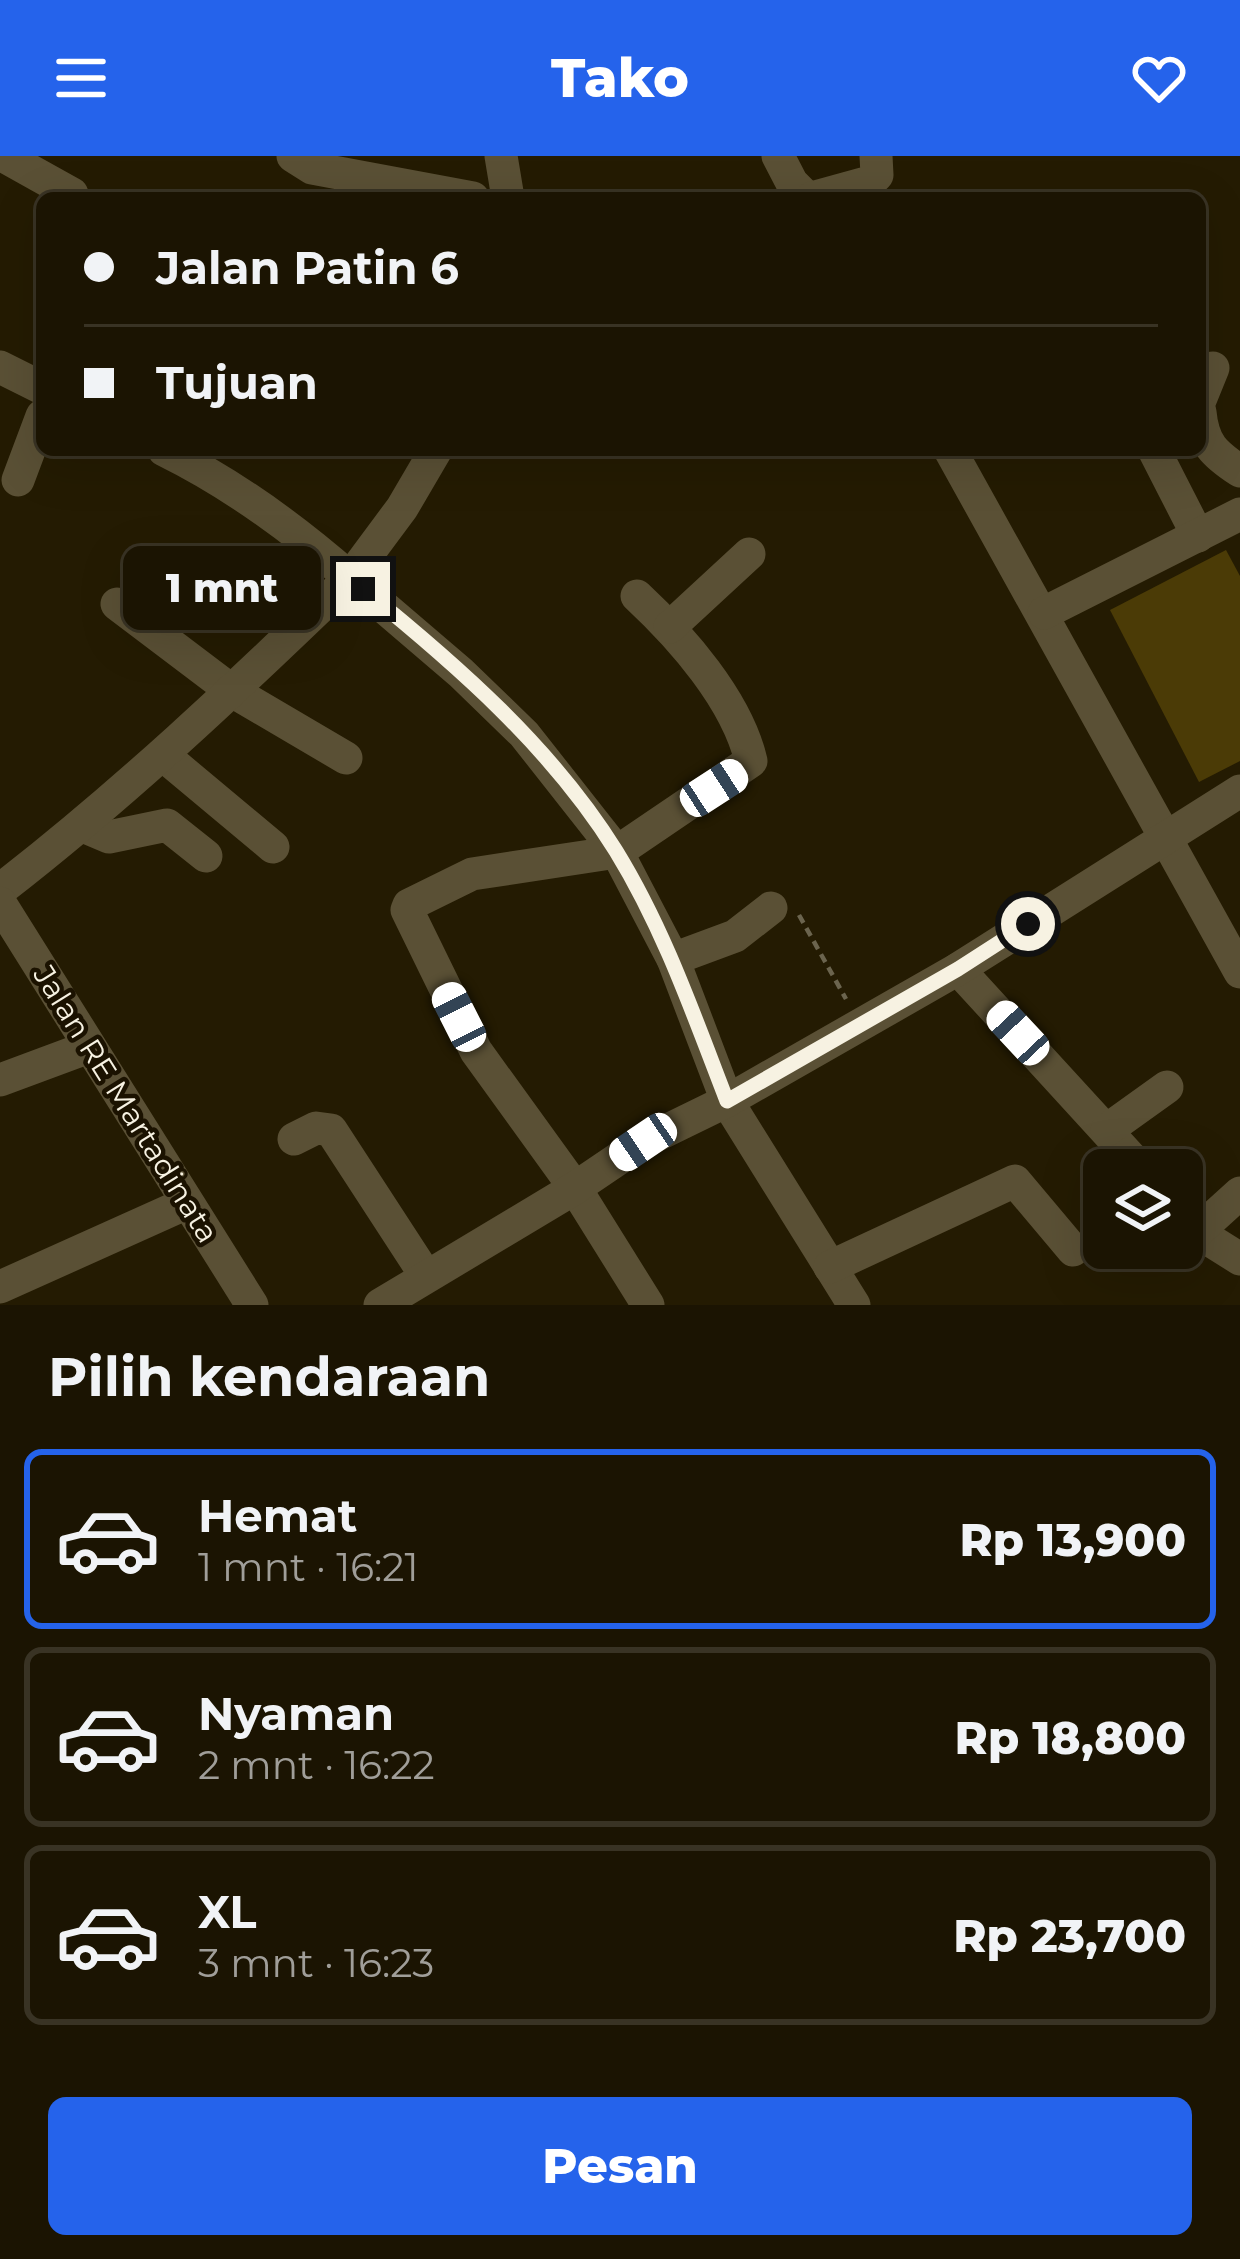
<!DOCTYPE html>
<html lang="id">
<head>
<meta charset="utf-8">
<style>
  body { margin:0; font-family:Montserrat,sans-serif; background:#241d0c; color:#f1f3f6; height:100vh; display:flex; flex-direction:column; font-size:45px; white-space:nowrap }
  * { box-sizing:border-box; margin:0 }
  p { font-size:39px; color:#a09e99 }
  .icon { flex:none; width:66px; height:66px; fill:none; stroke:currentColor; stroke-width:2; stroke-linecap:round; stroke-linejoin:round }
  .map { position:relative; height:1149px; overflow:hidden }
  .details { display:flex; flex-direction:column; background:#1b1402; flex:1 }
  .details>* { flex:none }
  .banner { position:absolute; left:36px; top:36px; width:1170px; height:264px; border-radius:18px; box-shadow:0 12px 48px #0002,0 0 0 3px #393324; display:grid; align-content:center; height:264px; padding:0 48px; background:#1b1402 }
  .buttons { position:absolute; left:1083px; top:993px; display:grid; gap:24px }
  .buttons a { display:grid; place-items:center; width:120px; height:120px; border-radius:18px; background:#1b1402; box-shadow:0 12px 48px #0002,0 0 0 3px #393324; font-size:60px }
  .end { position:absolute; width:54px; height:54px; margin:-27px; border:15px solid #f7f2e2; background:#111; box-shadow:0 0 0 6px #111 }
  .from { border-radius:50% }
  .bubble { position:absolute; height:84px; border-radius:18px; background:#1b1402; box-shadow:0 12px 48px #0002,0 0 0 3px #393324; font-size:39px; font-weight:800; line-height:84px; text-align:center }
  .car { position:absolute; width:36px; height:72px; margin:-36px -18px; border-radius:15px; box-shadow:0 0 9px 3px #0007; background:linear-gradient(#fff 24%,#345 0 40%,#fff 0 76%,#345 0 86%,#fff 0) }
  .banner b { display:flex; align-items:center; gap:42px; height:114px; font-size:45px }
  .banner b+b { border-top:3px solid #393324 }
  .banner i { width:30px; height:30px; background:#f1f3f6 }
  ul { padding:0; list-style:none }
  li { display:flex; align-items:center; gap:36px; height:180px; margin:0 24px 18px; padding:0 24px; border:6px solid #393324; border-radius:18px }
  li div { flex:1 }
  li b { display:block; font-size:45px }
  li em { font-style:normal; font-weight:800 }
  li.current { border-color:#2563eb }
  li>.icon { width:108px; height:108px; stroke-width:1.5 }
  h2 { padding:0 48px; font-size:54px; line-height:144px }
  .cta { display:flex; gap:24px; margin-top:auto; padding:24px 48px }
  .cta a { flex:1; height:138px; border-radius:18px; background:#2563eb; color:#fff; font-size:48px; font-weight:800; line-height:138px; text-align:center }
  header { display:flex; justify-content:space-between; align-items:center; height:156px; padding:0 48px; background:#2563eb; color:#fff; font-size:54px; font-weight:800 }
  .map>svg:first-child { display:block }
  .park { fill:#4b3b06 }
  .lines { fill:none; stroke-linecap:round; stroke-linejoin:round }
  .path { stroke:#6b644e; stroke-width:4.5; stroke-dasharray:9 6; stroke-linecap:butt }
  .minor { stroke:#5a5035; stroke-width:33 }
  .route { stroke:#f7f2e2; stroke-width:15 }
  .labels { text-anchor:middle; dominant-baseline:central; stroke-width:9; stroke-linejoin:round; paint-order:stroke }
  .street-label { font-size:30px; fill:#f7f2e2; stroke:#1b1200 }
</style>
</head>
<body>
<header><svg class="icon" aria-label="menu" viewBox="0 0 24 24"><path d="M4 6h16M4 12h16M4 18h16"/></svg>Tako<svg class="icon" aria-label="heart" viewBox="0 0 24 24"><path d="M12 20l-8-8c-3-5 5-10 8-4 3-6 11-1 8 4z"/></svg></header>
<div class="map">
<svg width="1240" height="1149" viewBox="0 0 1240 1149">
  <rect width="100%" height="100%" fill="#241b02"/>
  <path class="park" d="M 1226,394 L 1240,420 L 1240,605 L 1199,626 L 1110,454 Z"/>
  <g class="lines">
    <path class="path" d="M 799,759 L 846,843"/>
    <g class="minor">
      <path d="M 4,0 L 72,38"/>
      <path d="M 293,0 L 312,12 L 473,42"/>
      <path d="M 501,0 L 508,42"/>
      <path d="M 778,0 L 792,27 L 807,42"/>
      <path d="M 812,42 L 870,26 L 877,19 L 876,0"/>
      <path d="M 0,211 L 42,232"/>
      <path d="M 1200,244 L 1213,212"/>
      <path d="M 1200,256 C 1203,288 1214,298 1240,315"/>
      <path d="M 436,294 L 402,352 L 350,422 L 461,517 L 524,578 L 617,696 L 673,803 L 727,945 L 854,1149"/>
      <path d="M 950,294 L 1240,816"/>
      <path d="M 1154,294 L 1198,380"/>
      <path d="M 18,324 L 42,260"/>
      <path d="M 637,440 C 681,481 737,544 751,605 L 617,696 L 472,718 L 409,749 L 407,754 L 476,895 L 575,1032 L 648,1149"/>
      <path d="M 117,448 L 232,535 L 346,602"/>
      <path d="M 1044,457 L 1240,358"/>
      <path d="M 670,471 L 749,398"/>
      <path d="M 163,599 L 273,691"/>
      <path d="M 83,670 L 109,681 L 167,669 L 206,700"/>
      <path d="M 0,734 C 124,638 237,531 350,422 C 293,372 233,328 164,294"/>
      <path d="M 0,747 L 252,1149"/>
      <path d="M 673,803 L 735,780 L 771,752"/>
      <path d="M 958,813 L 1142,1014"/>
      <path d="M 0,924 L 89,891"/>
      <path d="M 1107,974 L 1167,931"/>
      <path d="M 294,983 L 316,972 L 331,974 L 426,1120"/>
      <path d="M 1182,1059 L 1197,1076 L 1240,1103"/>
      <path d="M 1197,1076 L 1240,1037"/>
      <path d="M 830,1111 L 1015,1025 L 1073,1094"/>
      <path d="M 0,1131 L 187,1047"/>
      <path d="M 380,1149 L 575,1032 L 643,986 L 727,945 L 958,813 L 1240,635"/>
    </g>
  </g>
  <g class="lines">
    <path class="route" d="M 363,433 C 457,509 552,592 616,695 C 664,773 694,860 727,945 L 958,813 L 1028,768"/>
  </g>
  <g class="labels">
    <g class="street-label">
      <text transform="translate(126 948) rotate(58)">Jalan RE Martadinata</text>
    </g>
  </g>
</svg>
<div class="buttons">
<a><svg class="icon" aria-label="layers" viewBox="0 0 24 24"><path d="M12 4l9 5-9 5-9-5zM3 14l9 5 9-5"/></svg></a>
</div>
<i class="end from" style="left:1028px;top:768px"></i>
<i class="end" style="left:363px;top:433px"></i>
<div class="bubble" style="left:123px;top:390px;width:198px">1 mnt</div>
<i class="car" style="left:714px;top:632px;rotate:57deg"></i>
<i class="car" style="left:459px;top:861px;rotate:333deg"></i>
<i class="car" style="left:1018px;top:877px;rotate:317deg"></i>
<i class="car" style="left:643px;top:986px;rotate:236deg"></i>
<div class="banner">
<b><i class="from"></i>Jalan Patin 6</b>
<b><i></i>Tujuan</b>
</div>
</div>
<section class="details">
<h2>Pilih kendaraan</h2>
<ul>
<li class="current"><svg class="icon" aria-label="car" viewBox="0 0 24 24"><path d="M5 17H2v-5l4-1 3-4h7l3 4 3 1v5h-3M9 17h6M6 11h13"/><circle cx="7" cy="17" r="2"/><circle cx="17" cy="17" r="2"/></svg><div><b>Hemat</b><p>1 mnt · 16:21</p></div><em>Rp 13,900</em></li>
<li><svg class="icon" aria-label="car" viewBox="0 0 24 24"><path d="M5 17H2v-5l4-1 3-4h7l3 4 3 1v5h-3M9 17h6M6 11h13"/><circle cx="7" cy="17" r="2"/><circle cx="17" cy="17" r="2"/></svg><div><b>Nyaman</b><p>2 mnt · 16:22</p></div><em>Rp 18,800</em></li>
<li><svg class="icon" aria-label="car" viewBox="0 0 24 24"><path d="M5 17H2v-5l4-1 3-4h7l3 4 3 1v5h-3M9 17h6M6 11h13"/><circle cx="7" cy="17" r="2"/><circle cx="17" cy="17" r="2"/></svg><div><b>XL</b><p>3 mnt · 16:23</p></div><em>Rp 23,700</em></li>
</ul>
<div class="cta"><a>Pesan</a></div>
</section>
</body>
</html>
